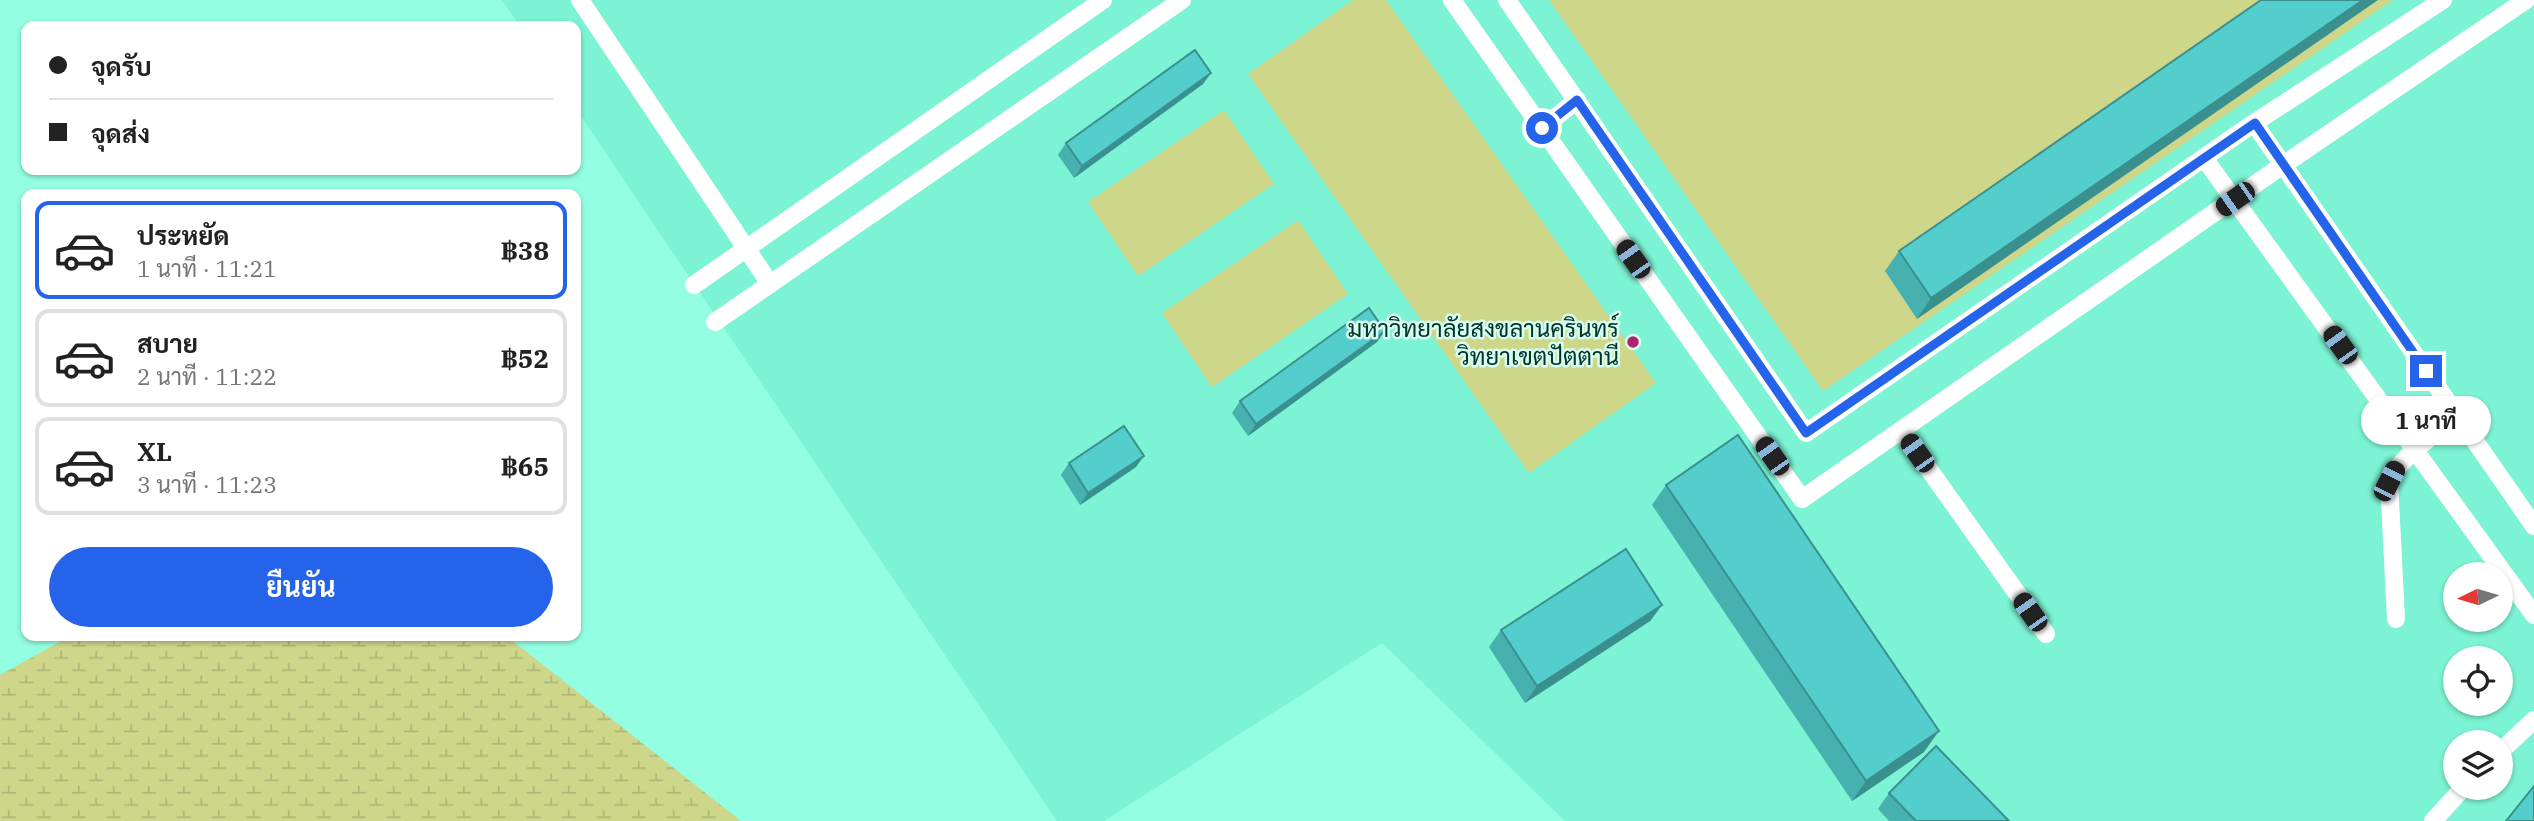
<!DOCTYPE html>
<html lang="th">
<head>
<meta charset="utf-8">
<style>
  body { margin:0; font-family:"IBM Plex Serif",Sarabun,serif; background:#f6f6f6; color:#222; height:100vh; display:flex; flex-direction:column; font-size:26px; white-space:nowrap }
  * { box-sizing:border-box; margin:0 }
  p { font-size:23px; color:#767676 }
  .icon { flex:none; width:38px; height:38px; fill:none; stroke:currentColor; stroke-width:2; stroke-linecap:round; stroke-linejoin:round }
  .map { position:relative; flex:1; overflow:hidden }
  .sheet { position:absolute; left:21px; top:189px; width:560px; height:452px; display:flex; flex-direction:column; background:#fff; border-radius:14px; box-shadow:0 2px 5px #0004 }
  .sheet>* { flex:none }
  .banner { position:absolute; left:21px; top:21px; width:560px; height:154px; border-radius:14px; box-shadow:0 2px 5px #0004; display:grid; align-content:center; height:154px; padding:0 28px; background:#fff }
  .needle { width:46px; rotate:265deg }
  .tools { position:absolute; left:2443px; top:562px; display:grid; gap:14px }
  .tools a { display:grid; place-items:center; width:70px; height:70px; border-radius:50%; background:#fff; box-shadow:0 2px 5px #0004; font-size:35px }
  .end { position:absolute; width:32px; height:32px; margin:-16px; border:9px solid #2563eb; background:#fff; box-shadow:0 0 0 4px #fff }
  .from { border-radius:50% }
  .bubble { position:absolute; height:49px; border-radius:24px; background:#fff; box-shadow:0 2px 5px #0004; font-size:23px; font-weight:700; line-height:49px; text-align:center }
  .car { position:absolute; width:21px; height:42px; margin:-21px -10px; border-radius:9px; box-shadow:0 0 5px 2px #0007; background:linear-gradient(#222 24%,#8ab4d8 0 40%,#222 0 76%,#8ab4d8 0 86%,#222 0) }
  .banner b { display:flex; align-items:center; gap:24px; height:66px; font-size:26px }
  .banner b+b { border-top:2px solid #e0e0e0 }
  .banner i { width:18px; height:18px; background:#222 }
  ul { padding:12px 0 0; list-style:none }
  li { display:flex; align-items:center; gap:21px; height:98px; margin:0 14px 10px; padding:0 14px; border:4px solid #e0e0e0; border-radius:14px }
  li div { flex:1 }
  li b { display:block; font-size:26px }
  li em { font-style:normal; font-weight:700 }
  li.on { border-color:#2563eb }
  li>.icon { width:63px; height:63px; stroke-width:1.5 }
  .cta { display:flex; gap:14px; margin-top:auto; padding:14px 28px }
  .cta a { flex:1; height:80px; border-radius:42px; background:#2563eb; color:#fff; font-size:28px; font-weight:700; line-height:80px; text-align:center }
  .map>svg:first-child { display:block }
  .built { fill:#7cf3d4; fill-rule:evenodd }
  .green { fill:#cdd689 }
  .wetland { fill:url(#wetland-marsh) }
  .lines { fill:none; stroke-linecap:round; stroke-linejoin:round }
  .service { stroke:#fff; stroke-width:18 }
  .wall { fill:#47b1af }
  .shaded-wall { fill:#3a908f }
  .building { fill:#53cecc; stroke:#3a908f; stroke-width:2 }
  .route { stroke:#2563eb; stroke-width:9 }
  .poi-dot { fill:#ac256c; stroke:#d7fef1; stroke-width:2.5 }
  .labels { text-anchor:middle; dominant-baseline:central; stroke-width:5; stroke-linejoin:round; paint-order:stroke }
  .poi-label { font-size:24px; fill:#023429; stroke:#d7fef1; text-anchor:end }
</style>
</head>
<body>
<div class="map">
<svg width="2534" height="821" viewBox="0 0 2534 821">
  <defs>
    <pattern id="wetland-marsh" width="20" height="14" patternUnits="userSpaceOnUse" patternTransform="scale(1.75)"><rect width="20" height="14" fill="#cdd689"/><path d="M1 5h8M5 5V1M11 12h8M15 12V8" fill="none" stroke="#aeb876"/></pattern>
  </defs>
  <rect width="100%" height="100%" fill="#93fee1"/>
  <path class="built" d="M 502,0 L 2534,0 L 2534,821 L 1565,821 L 1382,643 L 1104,821 L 1057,821 L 576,109 L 576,26 L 520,26 ZM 2455,574 L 2501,574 L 2501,620 L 2455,620 ZM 2455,658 L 2501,658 L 2501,704 L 2455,704 ZM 2455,742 L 2501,742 L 2501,788 L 2455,788 Z"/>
  <g class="green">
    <path d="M 1353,0 L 1386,0 L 1656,383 L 1529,473 L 1248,74 Z"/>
    <path d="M 1549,0 L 2393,0 L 1823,391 Z"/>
    <path d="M 1224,110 L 1274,184 L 1138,276 L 1088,202 Z"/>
    <path d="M 1298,220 L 1348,294 L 1212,387 L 1162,313 Z"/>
  </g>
  <path class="wetland" d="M 72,635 L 505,635 L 741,821 L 0,821 L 0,675 Z"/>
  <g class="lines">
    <g class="service">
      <path d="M 580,0 L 770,284"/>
      <path d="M 1452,0 L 1802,499 L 2283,165 L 2526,0"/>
      <path d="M 1507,0 L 1806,433 L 2254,123 L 2443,0"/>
      <path d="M 2254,123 L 2534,526"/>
      <path d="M 1542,128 L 1577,100"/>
      <path d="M 2204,158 L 2534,615"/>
      <path d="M 694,285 L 1103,0"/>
      <path d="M 715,322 L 1182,0"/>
      <path d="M 1901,430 L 2046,634"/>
      <path d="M 2396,619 L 2389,481 C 2404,453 2433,436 2458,417"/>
      <path d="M 2501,751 L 2534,720"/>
      <path d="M 2433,821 L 2463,788"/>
    </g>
  </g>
  <g class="wall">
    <path d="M 2261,0 L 1917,319 L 1885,271 L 1899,251 Z"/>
    <path d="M 1203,84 L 1074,178 L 1058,155 L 1066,143 Z"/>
    <path d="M 1377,342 L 1248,436 L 1232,413 L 1240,401 Z"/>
    <path d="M 1069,463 L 1136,467 L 1080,505 L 1061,475 Z"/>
    <path d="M 1666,485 L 1924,752 L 1852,801 L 1652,505 Z"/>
    <path d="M 1662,605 L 1650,621 L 1525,703 L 1489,647 L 1501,630 Z"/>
    <path d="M 1889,793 L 2009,821 L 1889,821 L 1878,809 Z"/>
  </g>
  <g class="shaded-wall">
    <path d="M 2363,0 L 2378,0 L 1917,319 L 1931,298 Z"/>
    <path d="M 1211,73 L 1203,84 L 1074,178 L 1082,166 Z"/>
    <path d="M 1385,331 L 1377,342 L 1248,436 L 1256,424 Z"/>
    <path d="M 1144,456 L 1136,467 L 1080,505 L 1088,493 Z"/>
    <path d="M 1662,605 L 1650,621 L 1525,703 L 1537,686 Z"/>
    <path d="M 1939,731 L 1924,752 L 1852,801 L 1866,781 Z"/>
  </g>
  <g class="building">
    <path d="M 2261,0 L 2363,0 L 1931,298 L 1899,251 Z"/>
    <path d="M 1195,50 L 1211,73 L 1082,166 L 1066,143 Z"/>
    <path d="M 1369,308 L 1385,331 L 1256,424 L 1240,401 Z"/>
    <path d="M 1124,426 L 1144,456 L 1088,493 L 1069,463 Z"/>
    <path d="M 1738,435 L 1939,731 L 1866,781 L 1666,485 Z"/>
    <path d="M 1626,549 L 1662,605 L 1537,686 L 1501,630 Z"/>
    <path d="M 1936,746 L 2009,821 L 1916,821 L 1889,793 Z"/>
    <path d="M 2534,786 L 2534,821 L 2506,821 Z"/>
  </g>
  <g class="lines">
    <path class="route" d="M 1542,128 L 1577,100 L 1806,433 L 2255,123 L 2426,371"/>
  </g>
  <circle class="poi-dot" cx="1633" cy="342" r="7"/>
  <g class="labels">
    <g class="poi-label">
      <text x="1619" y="328">มหาวิทยาลัยสงขลานครินทร์<tspan x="1619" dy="28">วิทยาเขตปัตตานี</tspan></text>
    </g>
  </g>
</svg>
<div class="tools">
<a><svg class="needle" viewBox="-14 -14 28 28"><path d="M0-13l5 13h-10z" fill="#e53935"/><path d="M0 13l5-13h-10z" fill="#767676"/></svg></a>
<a><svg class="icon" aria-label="locate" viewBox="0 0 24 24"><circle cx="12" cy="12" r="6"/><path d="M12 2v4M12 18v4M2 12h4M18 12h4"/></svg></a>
<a><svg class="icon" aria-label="layers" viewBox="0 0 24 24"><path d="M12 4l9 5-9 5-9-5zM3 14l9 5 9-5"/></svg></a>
</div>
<i class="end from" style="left:1542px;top:128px"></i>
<i class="end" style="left:2426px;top:371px"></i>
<div class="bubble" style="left:2361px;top:396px;width:130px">1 นาที</div>
<i class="car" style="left:2235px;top:199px;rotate:235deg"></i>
<i class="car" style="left:1633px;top:259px;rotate:325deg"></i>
<i class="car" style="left:2340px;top:345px;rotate:324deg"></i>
<i class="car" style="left:1917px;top:453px;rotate:325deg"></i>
<i class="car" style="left:1772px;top:456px;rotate:325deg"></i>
<i class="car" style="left:2389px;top:481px;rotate:27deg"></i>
<i class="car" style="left:2030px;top:612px;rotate:325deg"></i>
<div class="banner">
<b><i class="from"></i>จุดรับ</b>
<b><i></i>จุดส่ง</b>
</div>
<section class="sheet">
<ul>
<li class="on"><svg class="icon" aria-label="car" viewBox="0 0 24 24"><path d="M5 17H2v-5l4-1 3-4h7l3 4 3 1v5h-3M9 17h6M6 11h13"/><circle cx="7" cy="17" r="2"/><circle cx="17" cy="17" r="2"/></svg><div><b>ประหยัด</b><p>1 นาที · 11:21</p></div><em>฿38</em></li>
<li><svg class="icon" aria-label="car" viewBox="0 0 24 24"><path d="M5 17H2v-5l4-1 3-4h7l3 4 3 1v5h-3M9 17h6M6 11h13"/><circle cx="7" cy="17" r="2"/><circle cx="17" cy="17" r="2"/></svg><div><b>สบาย</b><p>2 นาที · 11:22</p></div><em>฿52</em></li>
<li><svg class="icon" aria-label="car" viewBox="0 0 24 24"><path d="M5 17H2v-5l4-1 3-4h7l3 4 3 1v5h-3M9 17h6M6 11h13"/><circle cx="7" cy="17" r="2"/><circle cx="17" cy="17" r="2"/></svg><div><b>XL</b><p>3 นาที · 11:23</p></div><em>฿65</em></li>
</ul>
<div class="cta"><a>ยืนยัน</a></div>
</section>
</div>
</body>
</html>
